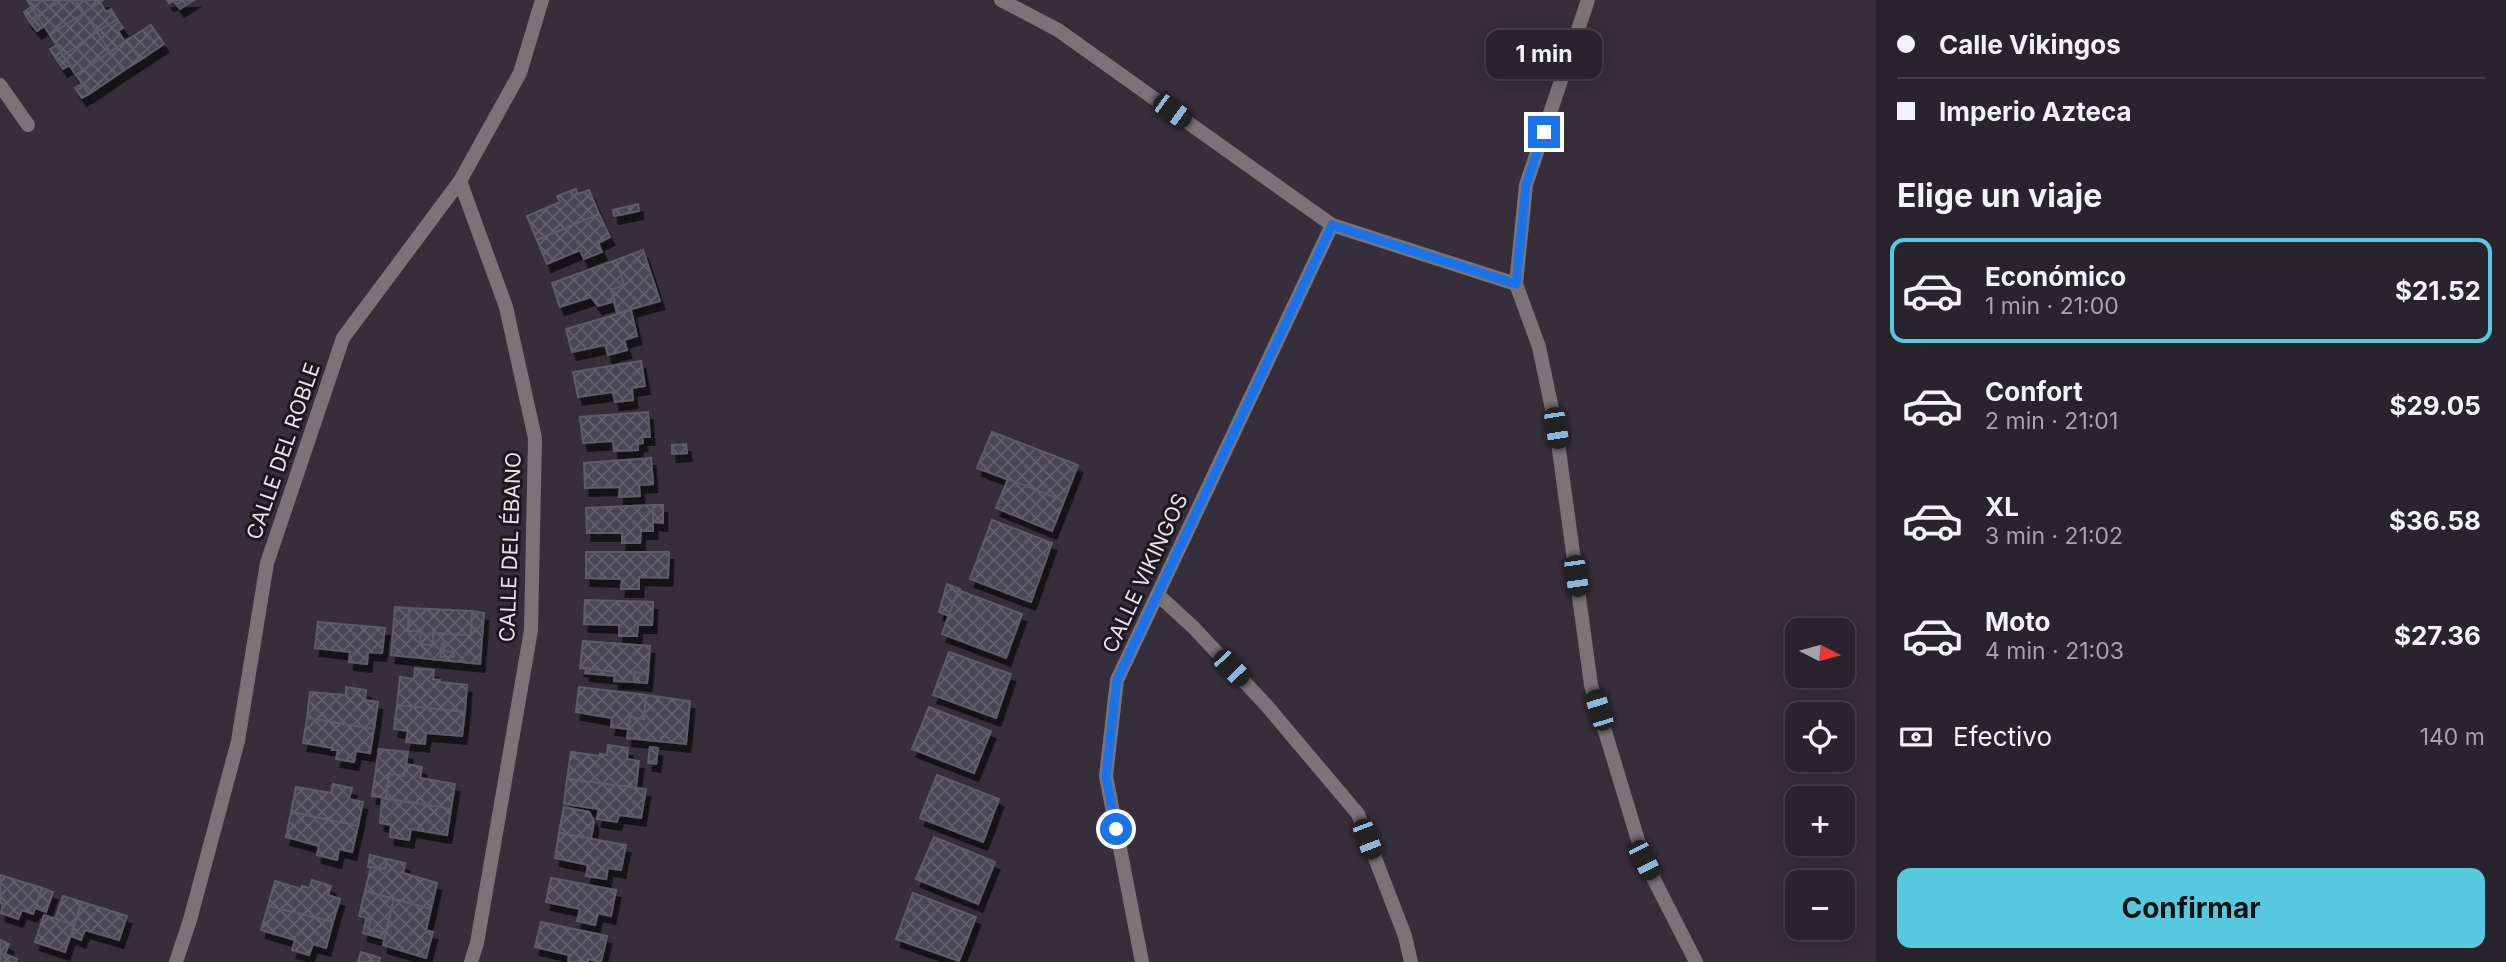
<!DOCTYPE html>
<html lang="es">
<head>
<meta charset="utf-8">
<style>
  body { margin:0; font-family:Inter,sans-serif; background:#302b34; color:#f1f3f6; height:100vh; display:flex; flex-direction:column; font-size:26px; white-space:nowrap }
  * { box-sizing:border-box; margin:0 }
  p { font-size:23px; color:#a5a4a9 }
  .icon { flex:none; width:38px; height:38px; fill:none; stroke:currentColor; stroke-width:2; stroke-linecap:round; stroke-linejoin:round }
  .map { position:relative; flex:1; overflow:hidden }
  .side { display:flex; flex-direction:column; background:#28232c; width:630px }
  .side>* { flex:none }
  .guide { display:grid; align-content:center; height:154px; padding:0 21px; background:#28232c }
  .needle { width:46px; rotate:96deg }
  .buttons { position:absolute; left:1785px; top:618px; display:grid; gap:14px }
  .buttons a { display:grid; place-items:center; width:70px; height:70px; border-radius:14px; background:#28232c; box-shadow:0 4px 18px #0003,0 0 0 2px #444048; font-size:35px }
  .end { position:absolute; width:32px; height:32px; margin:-16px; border:9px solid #1a73e8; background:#fff; box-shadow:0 0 0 4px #fff }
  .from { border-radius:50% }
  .bubble { position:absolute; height:49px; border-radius:14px; background:#28232c; box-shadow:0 4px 18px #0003,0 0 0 2px #444048; font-size:23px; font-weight:700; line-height:49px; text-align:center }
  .car { position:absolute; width:21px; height:42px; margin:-21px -10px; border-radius:9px; box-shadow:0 0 5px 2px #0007; background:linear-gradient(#222 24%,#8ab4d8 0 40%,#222 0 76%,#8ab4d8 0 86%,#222 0) }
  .guide b { display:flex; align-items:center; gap:24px; height:66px; font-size:26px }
  .guide b+b { border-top:2px solid #444048 }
  .guide i { width:18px; height:18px; background:#f1f3f6 }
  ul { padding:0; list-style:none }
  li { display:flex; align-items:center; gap:21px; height:105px; margin:0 14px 10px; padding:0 7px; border:4px solid transparent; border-radius:14px }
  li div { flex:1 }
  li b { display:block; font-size:26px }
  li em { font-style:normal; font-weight:700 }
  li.selected { border-color:#56c9e1 }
  li>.icon { width:63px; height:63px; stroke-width:1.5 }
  h2 { padding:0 21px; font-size:32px; line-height:84px }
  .pay { display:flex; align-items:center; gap:18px; height:77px; padding:0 21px; font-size:26px }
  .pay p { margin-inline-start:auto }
  .action { display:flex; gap:14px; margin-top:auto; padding:14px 21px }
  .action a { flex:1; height:80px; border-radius:14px; background:#56c9e1; color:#111; font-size:28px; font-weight:700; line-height:80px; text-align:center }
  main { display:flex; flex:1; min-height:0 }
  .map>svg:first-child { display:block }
  .building { fill:url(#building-cross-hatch); stroke:#5d5b69; stroke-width:2; fill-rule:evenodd; filter:url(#shadow) }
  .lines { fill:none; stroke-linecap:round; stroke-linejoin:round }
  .minor { stroke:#7a7479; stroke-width:14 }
  .tertiary { stroke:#7a7479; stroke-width:14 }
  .route { stroke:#1a73e8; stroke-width:9 }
  .labels { text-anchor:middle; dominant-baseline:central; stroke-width:6; stroke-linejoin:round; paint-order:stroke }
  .street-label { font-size:21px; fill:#e7e2e9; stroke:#1c191e }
</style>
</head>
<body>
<main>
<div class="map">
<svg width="1876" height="962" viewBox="0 0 1876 962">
  <defs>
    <pattern id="building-cross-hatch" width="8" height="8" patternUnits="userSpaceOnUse" patternTransform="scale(1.75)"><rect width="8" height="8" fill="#484653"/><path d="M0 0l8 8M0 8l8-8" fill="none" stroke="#62606c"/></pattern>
    <filter id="shadow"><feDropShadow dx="4.5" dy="8" stdDeviation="0" flood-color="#0009"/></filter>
  </defs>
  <rect width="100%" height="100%" fill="#362f3b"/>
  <g class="building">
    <path d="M 27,0 L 62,0 L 37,16 Z"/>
    <path d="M 62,0 L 75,0 L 84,13 L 50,35 L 37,16 Z"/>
    <path d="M 75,0 L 103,0 L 84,13 Z"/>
    <path d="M 167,0 L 194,0 L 180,9 L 174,1 L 169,3 Z"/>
    <path d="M 100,2 L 106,12 L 111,9 L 117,19 L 97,32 L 84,13 Z"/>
    <path d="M 31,7 L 37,16 L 29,21 L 24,12 Z"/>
    <path d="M 84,13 L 97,32 L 63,56 L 50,35 Z"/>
    <path d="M 37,16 L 44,26 L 37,31 L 29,21 Z"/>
    <path d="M 117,19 L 123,28 L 118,31 L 125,42 L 110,52 L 97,32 Z"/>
    <path d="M 151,25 L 164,44 L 140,60 L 127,40 Z"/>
    <path d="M 97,32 L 110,52 L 76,75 L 63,56 Z"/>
    <path d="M 127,40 L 140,60 L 123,71 L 110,52 Z"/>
    <path d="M 57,45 L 63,56 L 57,60 L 50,49 Z"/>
    <path d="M 110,52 L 123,71 L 89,94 L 76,75 Z"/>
    <path d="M 63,56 L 70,65 L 63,69 L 57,60 Z"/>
    <path d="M 82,84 L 89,94 L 82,98 L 75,88 Z"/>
    <path d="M 576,189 L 578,194 L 589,190 L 599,214 L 537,240 L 527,216 L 560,202 L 557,196 Z"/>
    <path d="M 638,204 L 639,211 L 614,216 L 613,210 Z"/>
    <path d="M 599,214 L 610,237 L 598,243 L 602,252 L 584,259 L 580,250 L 547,264 L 537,240 Z"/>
    <path d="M 643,250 L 660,301 L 617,313 L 611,290 L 624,285 L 616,260 Z"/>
    <path d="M 616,260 L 624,285 L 611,290 L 615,301 L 598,306 L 591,297 L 560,307 L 552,283 Z"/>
    <path d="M 631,310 L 637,336 L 624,340 L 627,350 L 608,355 L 605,345 L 572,352 L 566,329 Z"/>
    <path d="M 641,361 L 645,386 L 632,388 L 633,400 L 615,402 L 613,392 L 578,397 L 573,372 Z"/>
    <path d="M 648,412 L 650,437 L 642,437 L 643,443 L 638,444 L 638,450 L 614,451 L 613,441 L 583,443 L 580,417 Z"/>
    <path d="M 992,432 L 1078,465 L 1064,501 L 977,468 Z"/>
    <path d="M 686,444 L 687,453 L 672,454 L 672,445 Z"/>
    <path d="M 651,458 L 653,484 L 639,485 L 640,496 L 619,497 L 620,487 L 585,488 L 584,463 Z"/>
    <path d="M 1008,479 L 1064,501 L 1052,531 L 996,508 Z"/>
    <path d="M 653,505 L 653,531 L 641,531 L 640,543 L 622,543 L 622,533 L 587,533 L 586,508 Z"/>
    <path d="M 653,505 L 663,505 L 663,523 L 653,522 Z"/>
    <path d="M 992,520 L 1052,543 L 1031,602 L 970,579 Z"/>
    <path d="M 586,552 L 669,552 L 668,578 L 639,577 L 639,589 L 621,589 L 622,579 L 586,578 Z"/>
    <path d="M 947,584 L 960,589 L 949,616 L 939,612 Z"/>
    <path d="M 958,590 L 1022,614 L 1006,658 L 942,634 Z"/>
    <path d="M 585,600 L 653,602 L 652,625 L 638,625 L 637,636 L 619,636 L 619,625 L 584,624 Z"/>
    <path d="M 395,607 L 409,608 L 408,631 L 421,631 L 420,644 L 433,645 L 433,633 L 471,635 L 472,611 L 484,613 L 480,664 L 391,655 ZM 442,643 L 444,644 L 444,651 L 453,652 L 454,657 L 440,657 Z"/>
    <path d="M 409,608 L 472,611 L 471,635 L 433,633 L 433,645 L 420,644 L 421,631 L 408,631 Z"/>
    <path d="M 318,622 L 385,628 L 382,653 L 368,652 L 367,664 L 349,662 L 350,652 L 315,648 Z"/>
    <path d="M 583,641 L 650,646 L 648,674 L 635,672 L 634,682 L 614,681 L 615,672 L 580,668 Z"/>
    <path d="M 442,643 L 444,644 L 444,651 L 453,652 L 454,657 L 440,657 Z"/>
    <path d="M 949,652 L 1011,674 L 996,718 L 933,695 Z"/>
    <path d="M 415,668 L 434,670 L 433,679 L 440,680 L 440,682 L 467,685 L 465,712 L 397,705 L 400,677 L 414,679 Z"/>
    <path d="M 586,668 L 615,672 L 615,676 L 585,673 Z"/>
    <path d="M 635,672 L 648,674 L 647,683 L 634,682 Z"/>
    <path d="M 346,687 L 366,690 L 365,700 L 378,702 L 374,729 L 307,718 L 310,692 L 346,695 Z"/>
    <path d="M 579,687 L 646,695 L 644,719 L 630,717 L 628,729 L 611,727 L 612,718 L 576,712 Z"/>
    <path d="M 646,695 L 690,701 L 686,744 L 627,738 L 630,717 L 644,719 Z"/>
    <path d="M 397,705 L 465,712 L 462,736 L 426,733 L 425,744 L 406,742 L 408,731 L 394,729 Z"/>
    <path d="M 929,707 L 991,731 L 974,773 L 912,749 Z"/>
    <path d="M 307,718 L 374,729 L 370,753 L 356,751 L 354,762 L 336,759 L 338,750 L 332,750 L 333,748 L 303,743 Z"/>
    <path d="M 608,745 L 628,748 L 627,759 L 639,761 L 636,788 L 567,779 L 571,752 L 600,756 L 600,754 L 607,755 Z"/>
    <path d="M 650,747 L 658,748 L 656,764 L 648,763 Z"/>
    <path d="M 379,749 L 408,752 L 404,776 L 389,774 L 386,798 L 372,796 Z"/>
    <path d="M 406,764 L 422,767 L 420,778 L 455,784 L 451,809 L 386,798 L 389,774 L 404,776 Z"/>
    <path d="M 937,775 L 999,799 L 983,842 L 920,818 Z"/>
    <path d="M 567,779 L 646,789 L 641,818 L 619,815 L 617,822 L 597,819 L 599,809 L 564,804 Z"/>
    <path d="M 333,784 L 352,788 L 349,799 L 363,802 L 358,826 L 291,812 L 296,787 L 331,793 Z"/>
    <path d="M 382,798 L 451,809 L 447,835 L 411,829 L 409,840 L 390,837 L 391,825 L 380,823 Z"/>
    <path d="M 564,807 L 589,812 L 594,822 L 591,839 L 559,833 Z"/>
    <path d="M 291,812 L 358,826 L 352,852 L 339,849 L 337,860 L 317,855 L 319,846 L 286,837 Z"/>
    <path d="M 559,833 L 626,845 L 621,870 L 608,868 L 606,879 L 586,876 L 588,865 L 555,858 Z"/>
    <path d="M 934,837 L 995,862 L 978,904 L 916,879 Z"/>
    <path d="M 370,855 L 387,859 L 385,869 L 368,867 Z"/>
    <path d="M 387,859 L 405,863 L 403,873 L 437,883 L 431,909 L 365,891 L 371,867 L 385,869 Z"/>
    <path d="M 0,875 L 42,888 L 33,914 L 22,910 L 18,919 L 1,913 L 3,904 L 0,903 Z"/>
    <path d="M 551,878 L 616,890 L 611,916 L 598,913 L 595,925 L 577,921 L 580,909 L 546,902 Z"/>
    <path d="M 312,880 L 331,886 L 328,895 L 340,899 L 333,922 L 268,906 L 275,881 L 301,889 L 302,886 L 309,888 Z"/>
    <path d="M 42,888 L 53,892 L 46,912 L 35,908 Z"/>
    <path d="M 365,891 L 394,899 L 386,933 L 368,929 L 371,919 L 359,916 Z"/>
    <path d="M 913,893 L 976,917 L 959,961 L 896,939 Z"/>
    <path d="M 63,896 L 82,902 L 74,925 L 55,919 Z"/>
    <path d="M 394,899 L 431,909 L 426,930 L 433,932 L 426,958 L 383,945 Z"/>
    <path d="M 82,902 L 127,916 L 119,940 L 85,930 L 81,940 L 71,936 Z"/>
    <path d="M 268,906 L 333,922 L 326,948 L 313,944 L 309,955 L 292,950 L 295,940 L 261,930 Z"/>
    <path d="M 44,915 L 74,925 L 65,952 L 35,942 Z"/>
    <path d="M 366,918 L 371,919 L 368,929 L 386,933 L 384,939 L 363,933 Z"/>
    <path d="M 541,922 L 607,936 L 601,962 L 588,959 L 588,962 L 568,962 L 569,955 L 535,947 Z"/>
    <path d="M 0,940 L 9,944 L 5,954 L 17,959 L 16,962 L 0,962 Z"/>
    <path d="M 361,952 L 380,958 L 379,962 L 358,962 Z"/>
  </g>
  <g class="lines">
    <g class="minor">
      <path d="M 1001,0 L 1058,30 L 1332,225 L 1516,284"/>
      <path d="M 0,85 L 28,125"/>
      <path d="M 460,181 L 506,307 L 535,438 L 531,630 L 477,943 L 471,962"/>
      <path d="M 1158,595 L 1193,627 L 1267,706 L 1358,814 L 1405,936 L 1411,962"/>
      <path d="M 176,962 L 190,920 L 238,741 L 267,563 L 343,338 L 460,181 L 520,73 L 542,0"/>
      <path d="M 1142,962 L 1106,776 L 1117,680 L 1332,225"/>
    </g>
    <path class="tertiary" d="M 1588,0 L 1526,185 L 1516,284 L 1539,347 L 1556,428 L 1591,685 L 1644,860 L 1696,962"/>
  </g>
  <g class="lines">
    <path class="route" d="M 1116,829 L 1106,776 L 1117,680 L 1332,225 L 1516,284 L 1526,185 L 1544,132"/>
  </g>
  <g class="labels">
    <g class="street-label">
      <text transform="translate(283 451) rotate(-71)">CALLE DEL ROBLE</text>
      <text transform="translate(510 547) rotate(-88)">CALLE DEL ÉBANO</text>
      <text transform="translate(1145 573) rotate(-65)">CALLE VIKINGOS</text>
    </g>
  </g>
</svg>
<div class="buttons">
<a><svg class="needle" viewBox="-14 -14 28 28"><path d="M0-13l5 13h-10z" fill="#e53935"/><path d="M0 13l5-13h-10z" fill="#a5a4a9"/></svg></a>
<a><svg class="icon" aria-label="locate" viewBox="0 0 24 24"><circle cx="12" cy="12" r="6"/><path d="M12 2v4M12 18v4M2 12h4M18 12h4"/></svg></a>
<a>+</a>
<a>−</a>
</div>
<i class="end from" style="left:1116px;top:829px"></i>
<i class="end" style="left:1544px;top:132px"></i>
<div class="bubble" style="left:1486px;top:30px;width:116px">1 min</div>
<i class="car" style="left:1172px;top:111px;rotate:126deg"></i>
<i class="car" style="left:1556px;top:428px;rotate:171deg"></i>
<i class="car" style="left:1576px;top:576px;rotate:172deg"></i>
<i class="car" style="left:1231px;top:668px;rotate:136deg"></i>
<i class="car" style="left:1599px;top:710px;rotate:343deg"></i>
<i class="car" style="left:1367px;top:839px;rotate:159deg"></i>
<i class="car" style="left:1644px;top:860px;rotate:153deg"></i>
</div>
<section class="side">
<div class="guide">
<b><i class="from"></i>Calle Vikingos</b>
<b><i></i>Imperio Azteca</b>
</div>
<h2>Elige un viaje</h2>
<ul>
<li class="selected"><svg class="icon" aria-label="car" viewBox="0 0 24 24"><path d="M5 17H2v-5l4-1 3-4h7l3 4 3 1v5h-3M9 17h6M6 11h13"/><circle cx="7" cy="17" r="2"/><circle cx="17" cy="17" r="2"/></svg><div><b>Económico</b><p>1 min · 21:00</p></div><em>$21.52</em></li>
<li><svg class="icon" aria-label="car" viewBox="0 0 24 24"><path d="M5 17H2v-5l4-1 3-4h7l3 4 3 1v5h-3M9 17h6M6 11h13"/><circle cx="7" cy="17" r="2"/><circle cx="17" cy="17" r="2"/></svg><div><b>Confort</b><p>2 min · 21:01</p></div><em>$29.05</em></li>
<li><svg class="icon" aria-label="car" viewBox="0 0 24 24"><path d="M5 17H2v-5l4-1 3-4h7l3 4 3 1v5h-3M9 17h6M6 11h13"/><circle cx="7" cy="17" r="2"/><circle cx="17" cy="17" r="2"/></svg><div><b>XL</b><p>3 min · 21:02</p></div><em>$36.58</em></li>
<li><svg class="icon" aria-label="car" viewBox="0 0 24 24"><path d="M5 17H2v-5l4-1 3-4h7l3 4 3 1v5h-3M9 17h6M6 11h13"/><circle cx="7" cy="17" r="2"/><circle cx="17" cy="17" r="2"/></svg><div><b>Moto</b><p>4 min · 21:03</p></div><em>$27.36</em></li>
</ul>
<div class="pay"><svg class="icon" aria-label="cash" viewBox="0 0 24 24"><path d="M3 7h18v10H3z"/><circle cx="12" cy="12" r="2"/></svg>Efectivo<p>140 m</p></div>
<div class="action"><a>Confirmar</a></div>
</section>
</main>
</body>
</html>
